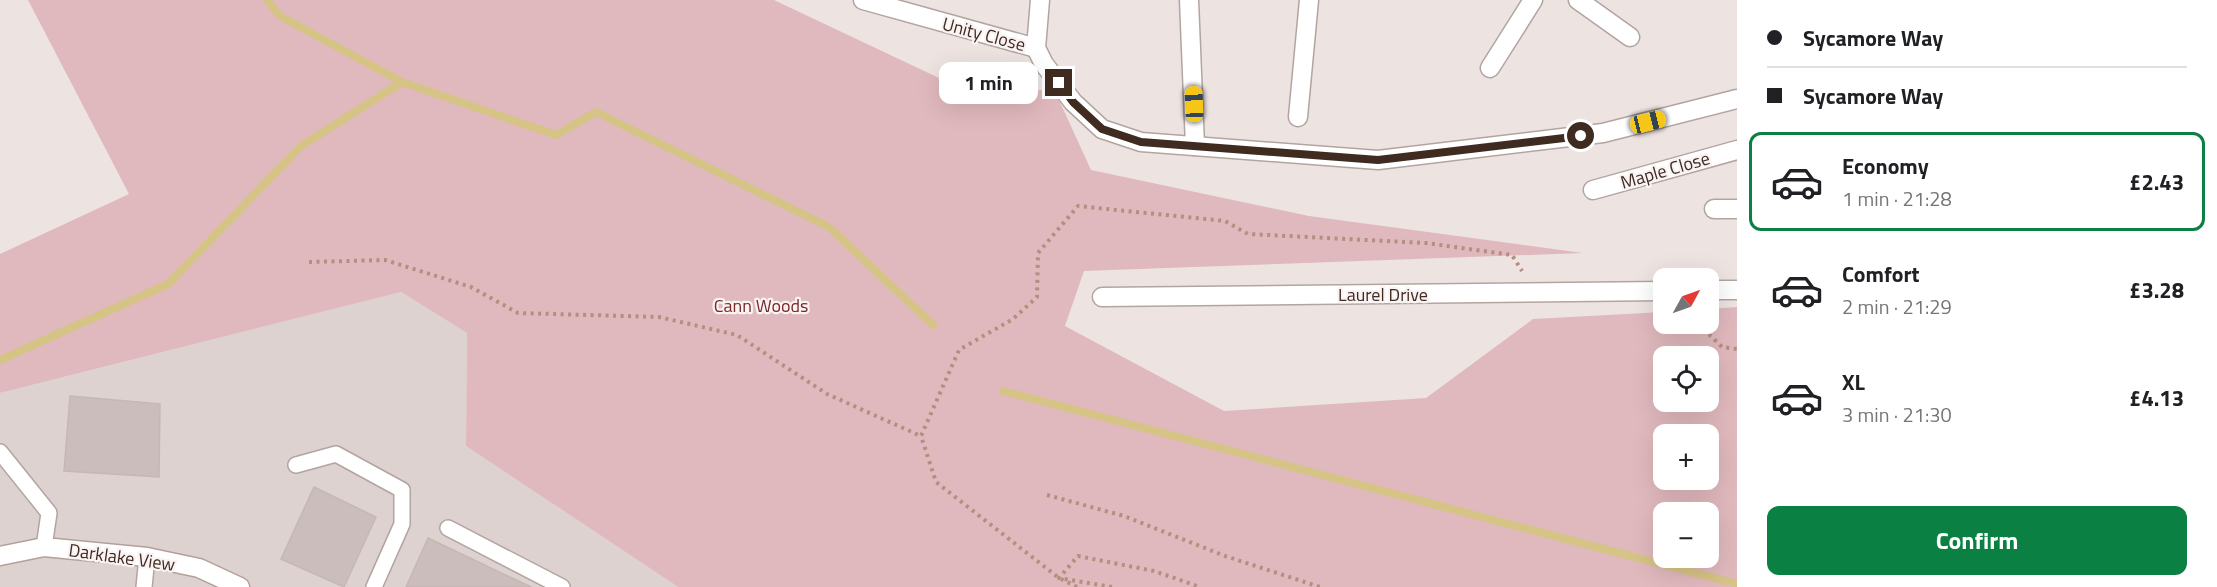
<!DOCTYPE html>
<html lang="en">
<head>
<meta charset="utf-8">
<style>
  body { margin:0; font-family:"Titillium Web",sans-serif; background:#f6f6f6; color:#202124; height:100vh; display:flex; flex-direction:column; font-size:22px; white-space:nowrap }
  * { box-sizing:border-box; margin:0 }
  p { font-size:20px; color:#757577 }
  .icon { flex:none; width:33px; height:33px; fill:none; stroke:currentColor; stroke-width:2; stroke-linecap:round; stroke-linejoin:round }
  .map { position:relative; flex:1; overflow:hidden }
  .sheet { display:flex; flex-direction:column; background:#fff; width:480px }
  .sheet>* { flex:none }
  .banner { display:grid; align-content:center; height:132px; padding:0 30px; background:#fff }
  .needle { width:39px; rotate:50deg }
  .controls { position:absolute; left:1653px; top:268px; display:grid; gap:12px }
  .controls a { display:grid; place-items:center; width:66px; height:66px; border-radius:12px; background:#fff; box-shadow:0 6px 24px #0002; font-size:30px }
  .end { position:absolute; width:27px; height:27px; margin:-14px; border:8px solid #402b20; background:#fff; box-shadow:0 0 0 3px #fff }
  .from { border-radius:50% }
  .bubble { position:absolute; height:42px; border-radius:12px; background:#fff; box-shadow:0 6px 24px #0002; font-size:20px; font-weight:700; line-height:42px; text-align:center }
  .car { position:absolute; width:18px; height:36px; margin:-18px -9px; border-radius:8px; box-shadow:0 0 4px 2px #0007; background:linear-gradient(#f5c518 24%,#345 0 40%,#f5c518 0 76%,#345 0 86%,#f5c518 0) }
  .banner b { display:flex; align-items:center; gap:21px; height:57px; font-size:22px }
  .banner b+b { border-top:2px solid #e0e0e0 }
  .banner i { width:15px; height:15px; background:#202124 }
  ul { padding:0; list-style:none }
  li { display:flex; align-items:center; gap:18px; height:99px; margin:0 12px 9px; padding:0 18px; border:3px solid transparent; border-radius:12px }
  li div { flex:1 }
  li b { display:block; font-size:22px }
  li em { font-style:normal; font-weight:700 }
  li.current { border-color:#0b8043 }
  li>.icon { width:54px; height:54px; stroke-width:1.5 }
  .button { display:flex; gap:12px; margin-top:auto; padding:12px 30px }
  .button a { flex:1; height:69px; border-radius:12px; background:#0b8043; color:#fff; font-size:24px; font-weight:700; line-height:69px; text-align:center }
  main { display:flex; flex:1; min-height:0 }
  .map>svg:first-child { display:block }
  .built { fill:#ddd2d0 }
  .green { fill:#e0b9be; fill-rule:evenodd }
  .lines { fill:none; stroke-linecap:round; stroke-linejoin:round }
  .stream { stroke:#d6c386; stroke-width:8 }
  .building { fill:#cbbdbb; stroke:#c7b7b4; stroke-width:1.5 }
  .lane-casing { stroke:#b2a5a0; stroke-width:18 }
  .street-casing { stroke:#b2a5a0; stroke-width:21 }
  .secondary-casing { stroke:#b4a099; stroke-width:21 }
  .path { stroke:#b38f80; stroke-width:4; stroke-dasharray:3 4.5; stroke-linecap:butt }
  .lane { stroke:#fff; stroke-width:15 }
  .street { stroke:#fff; stroke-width:18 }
  .secondary { stroke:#fff; stroke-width:18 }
  .route { stroke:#402b20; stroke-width:8 }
  .labels { text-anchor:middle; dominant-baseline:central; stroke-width:4.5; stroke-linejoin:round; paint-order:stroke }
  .street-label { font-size:18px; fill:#402b20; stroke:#f9f3f3 }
  .park-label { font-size:18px; fill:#7a2728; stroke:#f9f3f3 }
</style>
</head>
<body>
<main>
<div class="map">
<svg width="1737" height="587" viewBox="0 0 1737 587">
  <rect width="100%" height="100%" fill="#ede4e2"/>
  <path class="built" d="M 401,292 L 467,333 L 466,446 L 678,587 L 0,587 L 0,393 Z"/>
  <path class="green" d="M 28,0 L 774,0 L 975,95 L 1054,89 L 1091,170 L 1309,216 L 1583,253 L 1084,271 L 1065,326 L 1224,411 L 1426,398 L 1533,319 L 1663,312 L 1664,324 L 1708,324 L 1709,309 L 1737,307 L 1737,587 L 678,587 L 466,446 L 467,333 L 401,292 L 0,393 L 0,254 L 129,194 ZM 1664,357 L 1708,357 L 1708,402 L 1664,402 ZM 1664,435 L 1708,435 L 1708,480 L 1664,480 ZM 1664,513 L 1708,513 L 1708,558 L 1664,558 Z"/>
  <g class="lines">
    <g class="stream">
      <path d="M 267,0 L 280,16 L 402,82 L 556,135 L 596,112 L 829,227 L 933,325"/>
      <path d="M 0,360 L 168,284 L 301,146 L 402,82"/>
      <path d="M 1003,391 L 1737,584"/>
    </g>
  </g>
  <g class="building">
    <path d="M 70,396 L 160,404 L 159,477 L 64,471 Z"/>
    <path d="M 314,487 L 376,517 L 344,587 L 281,559 Z"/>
    <path d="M 428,538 L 531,587 L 406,587 Z"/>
  </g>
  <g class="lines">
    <defs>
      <g id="lane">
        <path d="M 0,452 L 49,513 L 44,547"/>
        <path d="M 296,465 L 336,454 L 402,490 L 402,524 L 374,587"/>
        <path d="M 448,528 L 562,587"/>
        <path d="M 144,587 L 147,557"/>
      </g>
      <g id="street">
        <path d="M 863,0 L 1036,48"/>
        <path d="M 1040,0 L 1036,48 L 1044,64 L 1073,102 L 1102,129 L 1141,142 L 1378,160 L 1603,133 L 1737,99"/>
        <path d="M 1189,0 L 1195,146"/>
        <path d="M 1578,0 L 1630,37"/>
        <path d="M 1490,68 L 1533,0"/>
        <path d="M 1298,117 L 1309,0"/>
        <path d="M 1593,190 L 1737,150"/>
        <path d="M 1714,209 L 1737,209"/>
        <path d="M 1708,290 L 1737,290"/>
        <path d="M 1102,297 L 1664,291"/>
      </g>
      <path id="secondary" d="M 0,556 L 44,547 L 147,557 L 199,568 L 240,587"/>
    </defs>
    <use href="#lane" class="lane-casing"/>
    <use href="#street" class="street-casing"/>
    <use href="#secondary" class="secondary-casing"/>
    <g class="path">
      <path d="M 309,262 L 385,260 L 471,287 L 518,313 L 659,317 L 737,335 L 827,394 L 921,436"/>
      <path d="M 1698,324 L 1722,347 L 1737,349"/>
      <path d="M 1047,495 L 1124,516 L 1225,556 L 1320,587"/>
      <path d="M 1077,587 L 1059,578 L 936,482 L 921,436 L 959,350 L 1013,319 L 1037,297 L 1038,253 L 1078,206 L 1225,221 L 1248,234 L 1426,243 L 1512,255 L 1522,271"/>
      <path d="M 1112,587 L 1059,578 L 1078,556 L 1154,571 L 1200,587"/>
    </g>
    <use href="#lane" class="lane"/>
    <use href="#street" class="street"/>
    <use href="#secondary" class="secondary"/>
  </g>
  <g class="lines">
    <path class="route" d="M 1059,83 L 1073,102 L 1102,129 L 1141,142 L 1378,160 L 1581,136"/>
  </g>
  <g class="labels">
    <g class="street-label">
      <text transform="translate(984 34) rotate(15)">Unity Close</text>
      <text transform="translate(1665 170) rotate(-16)">Maple Close</text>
      <text x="1383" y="294">Laurel Drive</text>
      <text transform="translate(122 557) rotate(8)">Darklake View</text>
    </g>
    <g class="park-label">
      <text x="761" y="305">Cann Woods</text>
    </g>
  </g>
</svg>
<div class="controls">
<a><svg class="needle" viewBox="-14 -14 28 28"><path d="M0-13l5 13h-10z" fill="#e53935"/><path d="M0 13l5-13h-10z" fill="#757577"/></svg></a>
<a><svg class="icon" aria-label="locate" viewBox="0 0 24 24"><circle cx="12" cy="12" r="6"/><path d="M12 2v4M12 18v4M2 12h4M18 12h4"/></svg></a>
<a>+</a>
<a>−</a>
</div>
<i class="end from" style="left:1581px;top:136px"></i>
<i class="end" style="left:1059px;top:83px"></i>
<div class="bubble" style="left:939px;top:62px;width:99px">1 min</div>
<i class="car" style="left:1194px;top:104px;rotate:358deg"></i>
<i class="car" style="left:1648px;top:122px;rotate:76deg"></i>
</div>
<section class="sheet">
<div class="banner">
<b><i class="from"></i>Sycamore Way</b>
<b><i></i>Sycamore Way</b>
</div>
<ul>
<li class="current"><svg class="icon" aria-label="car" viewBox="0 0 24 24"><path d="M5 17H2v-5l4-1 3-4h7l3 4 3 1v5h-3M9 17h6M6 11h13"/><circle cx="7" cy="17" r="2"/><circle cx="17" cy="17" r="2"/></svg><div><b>Economy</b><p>1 min · 21:28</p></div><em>£2.43</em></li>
<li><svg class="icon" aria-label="car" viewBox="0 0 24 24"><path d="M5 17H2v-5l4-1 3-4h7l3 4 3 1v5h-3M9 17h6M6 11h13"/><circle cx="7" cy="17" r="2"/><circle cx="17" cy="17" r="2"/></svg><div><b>Comfort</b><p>2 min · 21:29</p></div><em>£3.28</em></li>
<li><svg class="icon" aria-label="car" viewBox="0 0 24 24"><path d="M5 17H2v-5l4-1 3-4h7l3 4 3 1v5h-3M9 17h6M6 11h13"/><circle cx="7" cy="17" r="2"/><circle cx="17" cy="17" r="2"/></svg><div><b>XL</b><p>3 min · 21:30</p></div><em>£4.13</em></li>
</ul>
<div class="button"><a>Confirm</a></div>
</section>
</main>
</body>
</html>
